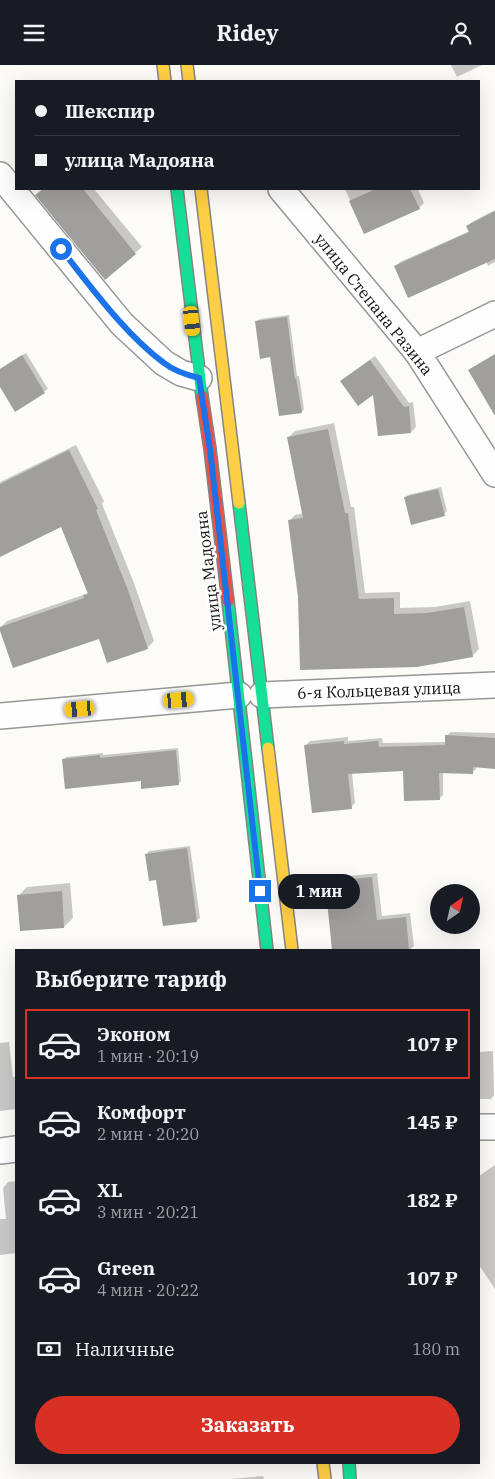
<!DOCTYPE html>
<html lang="ru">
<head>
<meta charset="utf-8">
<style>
  body { margin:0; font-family:"IBM Plex Serif",serif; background:#20242c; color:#f1f3f6; height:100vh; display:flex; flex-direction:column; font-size:19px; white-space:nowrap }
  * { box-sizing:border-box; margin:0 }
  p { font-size:16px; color:#9ea1a6 }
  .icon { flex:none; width:28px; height:28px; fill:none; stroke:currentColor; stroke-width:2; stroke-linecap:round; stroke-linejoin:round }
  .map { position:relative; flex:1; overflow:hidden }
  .drawer { position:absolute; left:15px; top:884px; width:465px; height:515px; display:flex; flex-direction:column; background:#171b24; border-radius:0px; box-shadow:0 5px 20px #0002 }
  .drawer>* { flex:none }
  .top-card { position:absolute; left:15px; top:15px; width:465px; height:110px; border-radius:0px; box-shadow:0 5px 20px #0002; display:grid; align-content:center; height:110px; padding:0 20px; background:#171b24 }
  .needle { width:32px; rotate:34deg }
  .buttons { position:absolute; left:430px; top:819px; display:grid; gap:10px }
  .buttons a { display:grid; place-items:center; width:50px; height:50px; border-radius:50%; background:#171b24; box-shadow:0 5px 20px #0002; font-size:25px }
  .end { position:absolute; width:22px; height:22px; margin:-11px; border:6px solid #1a73e8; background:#fff; box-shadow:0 0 0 2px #fff }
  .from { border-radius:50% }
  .bubble { position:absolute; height:35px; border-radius:18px; background:#171b24; box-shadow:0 5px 20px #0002; font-size:16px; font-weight:700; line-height:35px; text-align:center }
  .car { position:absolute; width:15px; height:30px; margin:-15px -8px; border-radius:6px; box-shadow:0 0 4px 1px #0007; background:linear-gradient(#f5c518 24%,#345 0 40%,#f5c518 0 76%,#345 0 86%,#f5c518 0) }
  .top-card b { display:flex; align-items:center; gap:18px; height:48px; font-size:19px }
  .top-card b+b { border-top:1px solid #363941 }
  .top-card i { width:12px; height:12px; background:#f1f3f6 }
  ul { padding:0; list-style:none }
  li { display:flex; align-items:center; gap:15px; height:70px; margin:0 10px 8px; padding:0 10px; border:2px solid transparent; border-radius:0px }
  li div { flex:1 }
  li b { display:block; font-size:19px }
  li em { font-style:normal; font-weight:700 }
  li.current { border-color:#d93025 }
  li>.icon { width:45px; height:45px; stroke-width:1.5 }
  h2 { padding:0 20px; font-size:22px; line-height:60px }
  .pay { display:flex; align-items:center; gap:12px; height:55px; padding:0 20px; font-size:19px }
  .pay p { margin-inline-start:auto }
  .button { display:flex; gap:10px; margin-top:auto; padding:10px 20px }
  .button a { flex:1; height:58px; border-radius:30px; background:#d93025; color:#fff; font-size:20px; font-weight:700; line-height:58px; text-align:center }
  header { display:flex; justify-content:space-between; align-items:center; height:65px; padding:0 20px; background:#171b24; font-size:22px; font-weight:700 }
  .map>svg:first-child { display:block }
  .shadow { fill:#0003 }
  .building { fill:#a09f9d }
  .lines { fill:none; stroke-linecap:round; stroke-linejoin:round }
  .street-casing { stroke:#979695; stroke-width:28 }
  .fast-casing { stroke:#848482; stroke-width:14 }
  .slow-casing { stroke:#848482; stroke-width:14 }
  .jam-casing { stroke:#848482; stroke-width:14 }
  .street { stroke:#fffefe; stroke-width:25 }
  .fast { stroke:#16e098; stroke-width:11 }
  .slow { stroke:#ffcf43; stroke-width:11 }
  .jam { stroke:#f24e42; stroke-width:11 }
  .route { stroke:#1a73e8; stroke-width:6 }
  .labels { text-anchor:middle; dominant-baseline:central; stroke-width:5; stroke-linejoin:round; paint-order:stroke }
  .street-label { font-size:16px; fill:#111; stroke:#fff }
</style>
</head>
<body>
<header><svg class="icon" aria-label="menu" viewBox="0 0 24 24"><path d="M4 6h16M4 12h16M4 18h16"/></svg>Ridey<svg class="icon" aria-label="person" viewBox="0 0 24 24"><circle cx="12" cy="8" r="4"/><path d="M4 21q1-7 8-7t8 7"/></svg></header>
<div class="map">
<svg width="495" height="1414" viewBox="0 0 495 1414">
  <rect width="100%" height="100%" fill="#fcfbf8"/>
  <g class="shadow">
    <path d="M 451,0 L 482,0 L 457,12 Z"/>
    <path d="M 43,124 L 94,124 L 142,182 L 105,213 L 37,130 Z"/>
    <path d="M 345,124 L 418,124 L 424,138 L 419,143 L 365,168 Z"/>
    <path d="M 495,145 L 495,197 L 488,201 L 486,196 L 396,201 L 400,197 L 470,166 L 467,161 L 472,157 Z"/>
    <path d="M 289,250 L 297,311 L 299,311 L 304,344 L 301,347 L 271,291 L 256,257 L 260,254 Z"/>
    <path d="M 26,288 L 48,324 L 15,345 L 0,319 L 0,304 Z"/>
    <path d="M 375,291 L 409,338 L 413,337 L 416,362 L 411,367 L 374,328 L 341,316 Z"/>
    <path d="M 334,358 L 351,442 L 354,442 L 365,528 L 400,527 L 400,543 L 435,542 L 470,536 L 479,584 L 472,591 L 299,532 L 289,456 L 295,450 L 304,448 L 289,372 L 295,366 Z"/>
    <path d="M 76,380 L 104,436 L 102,439 L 134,518 L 154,576 L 147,583 L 99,572 L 0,563 L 7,556 L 86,529 L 89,527 L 62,460 L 0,479 L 0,417 Z"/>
    <path d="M 441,422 L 447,446 L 444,449 L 405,433 L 408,430 Z"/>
    <path d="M 451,667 L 495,668 L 495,703 L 477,701 L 476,704 L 472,708 L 443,707 L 443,730 L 439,734 L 404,705 L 352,708 L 355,738 L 351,742 L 305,681 L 310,676 L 348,672 L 348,676 L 382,673 L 383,678 L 446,677 L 446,671 Z"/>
    <path d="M 178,683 L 181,716 L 178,719 L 142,715 L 63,695 L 66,692 L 103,688 L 103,690 Z"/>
    <path d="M 190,781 L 200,853 L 196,856 L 158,814 L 146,790 L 149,786 Z"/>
    <path d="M 377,808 L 382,851 L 410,848 L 414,881 L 410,885 L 333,885 L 327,817 L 331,813 Z"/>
    <path d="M 70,818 L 73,853 L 64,862 L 18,831 L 27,822 Z"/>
    <path d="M 9,977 L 13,1012 L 16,1012 L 16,1044 L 0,1046 L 0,978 Z"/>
    <path d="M 493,986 L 494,1030 L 491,1034 L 479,1034 L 479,987 Z"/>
    <path d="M 495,1100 L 495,1224 L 479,1200 L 479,1111 Z"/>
    <path d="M 16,1116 L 16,1188 L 0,1190 L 0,1154 L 6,1154 L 3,1123 L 8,1117 Z"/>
    <path d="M 263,1411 L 264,1414 L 231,1414 Z"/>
  </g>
  <g class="building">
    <path d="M 43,124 L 83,124 L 136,189 L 105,215 L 35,130 Z"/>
    <path d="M 376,124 L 410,124 L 420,144 L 364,169 L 349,136 Z"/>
    <path d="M 495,146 L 495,194 L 408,233 L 394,201 L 469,167 L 466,161 Z"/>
    <path d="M 287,252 L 295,314 L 296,313 L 302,348 L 279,351 L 270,292 L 260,294 L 255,256 Z"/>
    <path d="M 495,289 L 495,351 L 468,305 Z"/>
    <path d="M 22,290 L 45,328 L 15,347 L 0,322 L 0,304 Z"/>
    <path d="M 370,295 L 404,342 L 409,341 L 411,368 L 378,371 L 373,330 L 358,341 L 340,316 Z"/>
    <path d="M 328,364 L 345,448 L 348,448 L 359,534 L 394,533 L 394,549 L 427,548 L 464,542 L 473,592 L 417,602 L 300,605 L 298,532 L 288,455 L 303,453 L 287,372 Z"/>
    <path d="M 69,385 L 98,444 L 96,445 L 128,525 L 148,584 L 107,598 L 99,574 L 13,603 L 0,566 L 0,562 L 84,533 L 83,530 L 88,529 L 61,462 L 0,492 L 0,419 Z"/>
    <path d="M 438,424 L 445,451 L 411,460 L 404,432 Z"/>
    <path d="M 445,670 L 495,673 L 495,704 L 473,702 L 473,709 L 439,708 L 440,735 L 404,736 L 403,706 L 348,709 L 352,744 L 312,748 L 304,680 L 344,676 L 344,679 L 378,676 L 379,682 L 445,680 Z"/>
    <path d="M 176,685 L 179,720 L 141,724 L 141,716 L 65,724 L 62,694 L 100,690 L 100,693 Z"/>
    <path d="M 187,783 L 197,857 L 163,861 L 156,815 L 149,816 L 145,789 Z"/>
    <path d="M 372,812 L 377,855 L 406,852 L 409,885 L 332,885 L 325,817 Z"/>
    <path d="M 62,826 L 64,863 L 20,866 L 17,830 Z"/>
  </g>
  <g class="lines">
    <defs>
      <g id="street">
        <path d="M 0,110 L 122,259 L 164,298 L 181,308 L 199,313"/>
        <path d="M 281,124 L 417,287 L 495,409"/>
        <path d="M 417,287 L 495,249"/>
        <path d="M 262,630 L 495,620"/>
        <path d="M 0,651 L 239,630"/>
        <path d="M 479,1062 L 495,1062"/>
        <path d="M 0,1086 L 16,1084"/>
      </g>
      <g id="fast">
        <path d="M 177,124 L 202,331"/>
        <path d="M 239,438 L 268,683"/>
        <path d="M 228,536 L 267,885"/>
        <path d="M 349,1398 L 350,1414"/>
      </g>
      <g id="slow">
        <path d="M 163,0 L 165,16"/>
        <path d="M 187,0 L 189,16"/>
        <path d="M 201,124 L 239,438"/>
        <path d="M 268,683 L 292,885"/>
        <path d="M 323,1398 L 325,1414"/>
      </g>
      <path id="jam" d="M 202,331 L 210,384 L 228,536"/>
    </defs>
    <use href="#street" class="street-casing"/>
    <use href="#fast" class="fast-casing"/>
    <use href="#slow" class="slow-casing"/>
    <use href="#jam" class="jam-casing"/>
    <use href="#street" class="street"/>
    <use href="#fast" class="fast"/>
    <use href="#slow" class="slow"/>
    <use href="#jam" class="jam"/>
  </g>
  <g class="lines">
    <path class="route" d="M 61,184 C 92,223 124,268 164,298 C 174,306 187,310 199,313 L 210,384 L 260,826"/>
  </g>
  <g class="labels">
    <g class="street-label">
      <text transform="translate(374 239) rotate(51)">улица Степана Разина</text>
      <text transform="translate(208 506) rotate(-97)">улица Мадояна</text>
      <text transform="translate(379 625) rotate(-2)">6-я Кольцевая улица</text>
    </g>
  </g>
</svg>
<div class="buttons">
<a><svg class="needle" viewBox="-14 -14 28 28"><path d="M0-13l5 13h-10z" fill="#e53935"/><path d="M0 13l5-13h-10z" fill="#9ea1a6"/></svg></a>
</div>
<i class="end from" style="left:61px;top:184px"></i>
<i class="end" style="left:260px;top:826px"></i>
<div class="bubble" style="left:278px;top:809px;width:82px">1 мин</div>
<i class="car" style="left:192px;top:256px;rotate:174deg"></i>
<i class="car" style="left:179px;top:635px;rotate:85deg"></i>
<i class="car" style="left:80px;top:644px;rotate:265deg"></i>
<div class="top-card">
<b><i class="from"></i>Шекспир</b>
<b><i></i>улица Мадояна</b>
</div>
<section class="drawer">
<h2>Выберите тариф</h2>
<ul>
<li class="current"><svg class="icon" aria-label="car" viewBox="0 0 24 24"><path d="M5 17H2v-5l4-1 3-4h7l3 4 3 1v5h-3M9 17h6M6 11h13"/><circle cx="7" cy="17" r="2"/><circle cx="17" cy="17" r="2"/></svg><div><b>Эконом</b><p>1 мин · 20:19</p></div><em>107 ₽</em></li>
<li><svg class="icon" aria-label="car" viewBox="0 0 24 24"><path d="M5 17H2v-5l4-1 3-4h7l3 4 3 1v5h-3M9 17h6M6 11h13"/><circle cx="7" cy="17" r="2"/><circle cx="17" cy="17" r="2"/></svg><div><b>Комфорт</b><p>2 мин · 20:20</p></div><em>145 ₽</em></li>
<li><svg class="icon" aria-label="car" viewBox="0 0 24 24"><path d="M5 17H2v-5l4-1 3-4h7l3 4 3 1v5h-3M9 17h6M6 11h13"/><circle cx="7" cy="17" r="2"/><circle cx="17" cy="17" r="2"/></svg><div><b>XL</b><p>3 мин · 20:21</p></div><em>182 ₽</em></li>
<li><svg class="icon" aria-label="car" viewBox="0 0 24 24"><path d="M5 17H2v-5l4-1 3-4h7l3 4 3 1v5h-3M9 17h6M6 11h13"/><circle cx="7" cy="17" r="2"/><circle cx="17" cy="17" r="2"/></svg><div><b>Green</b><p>4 мин · 20:22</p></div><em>107 ₽</em></li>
</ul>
<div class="pay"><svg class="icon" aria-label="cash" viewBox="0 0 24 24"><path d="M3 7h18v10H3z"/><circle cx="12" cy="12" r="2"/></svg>Наличные<p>180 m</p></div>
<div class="button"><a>Заказать</a></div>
</section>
</div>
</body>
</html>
